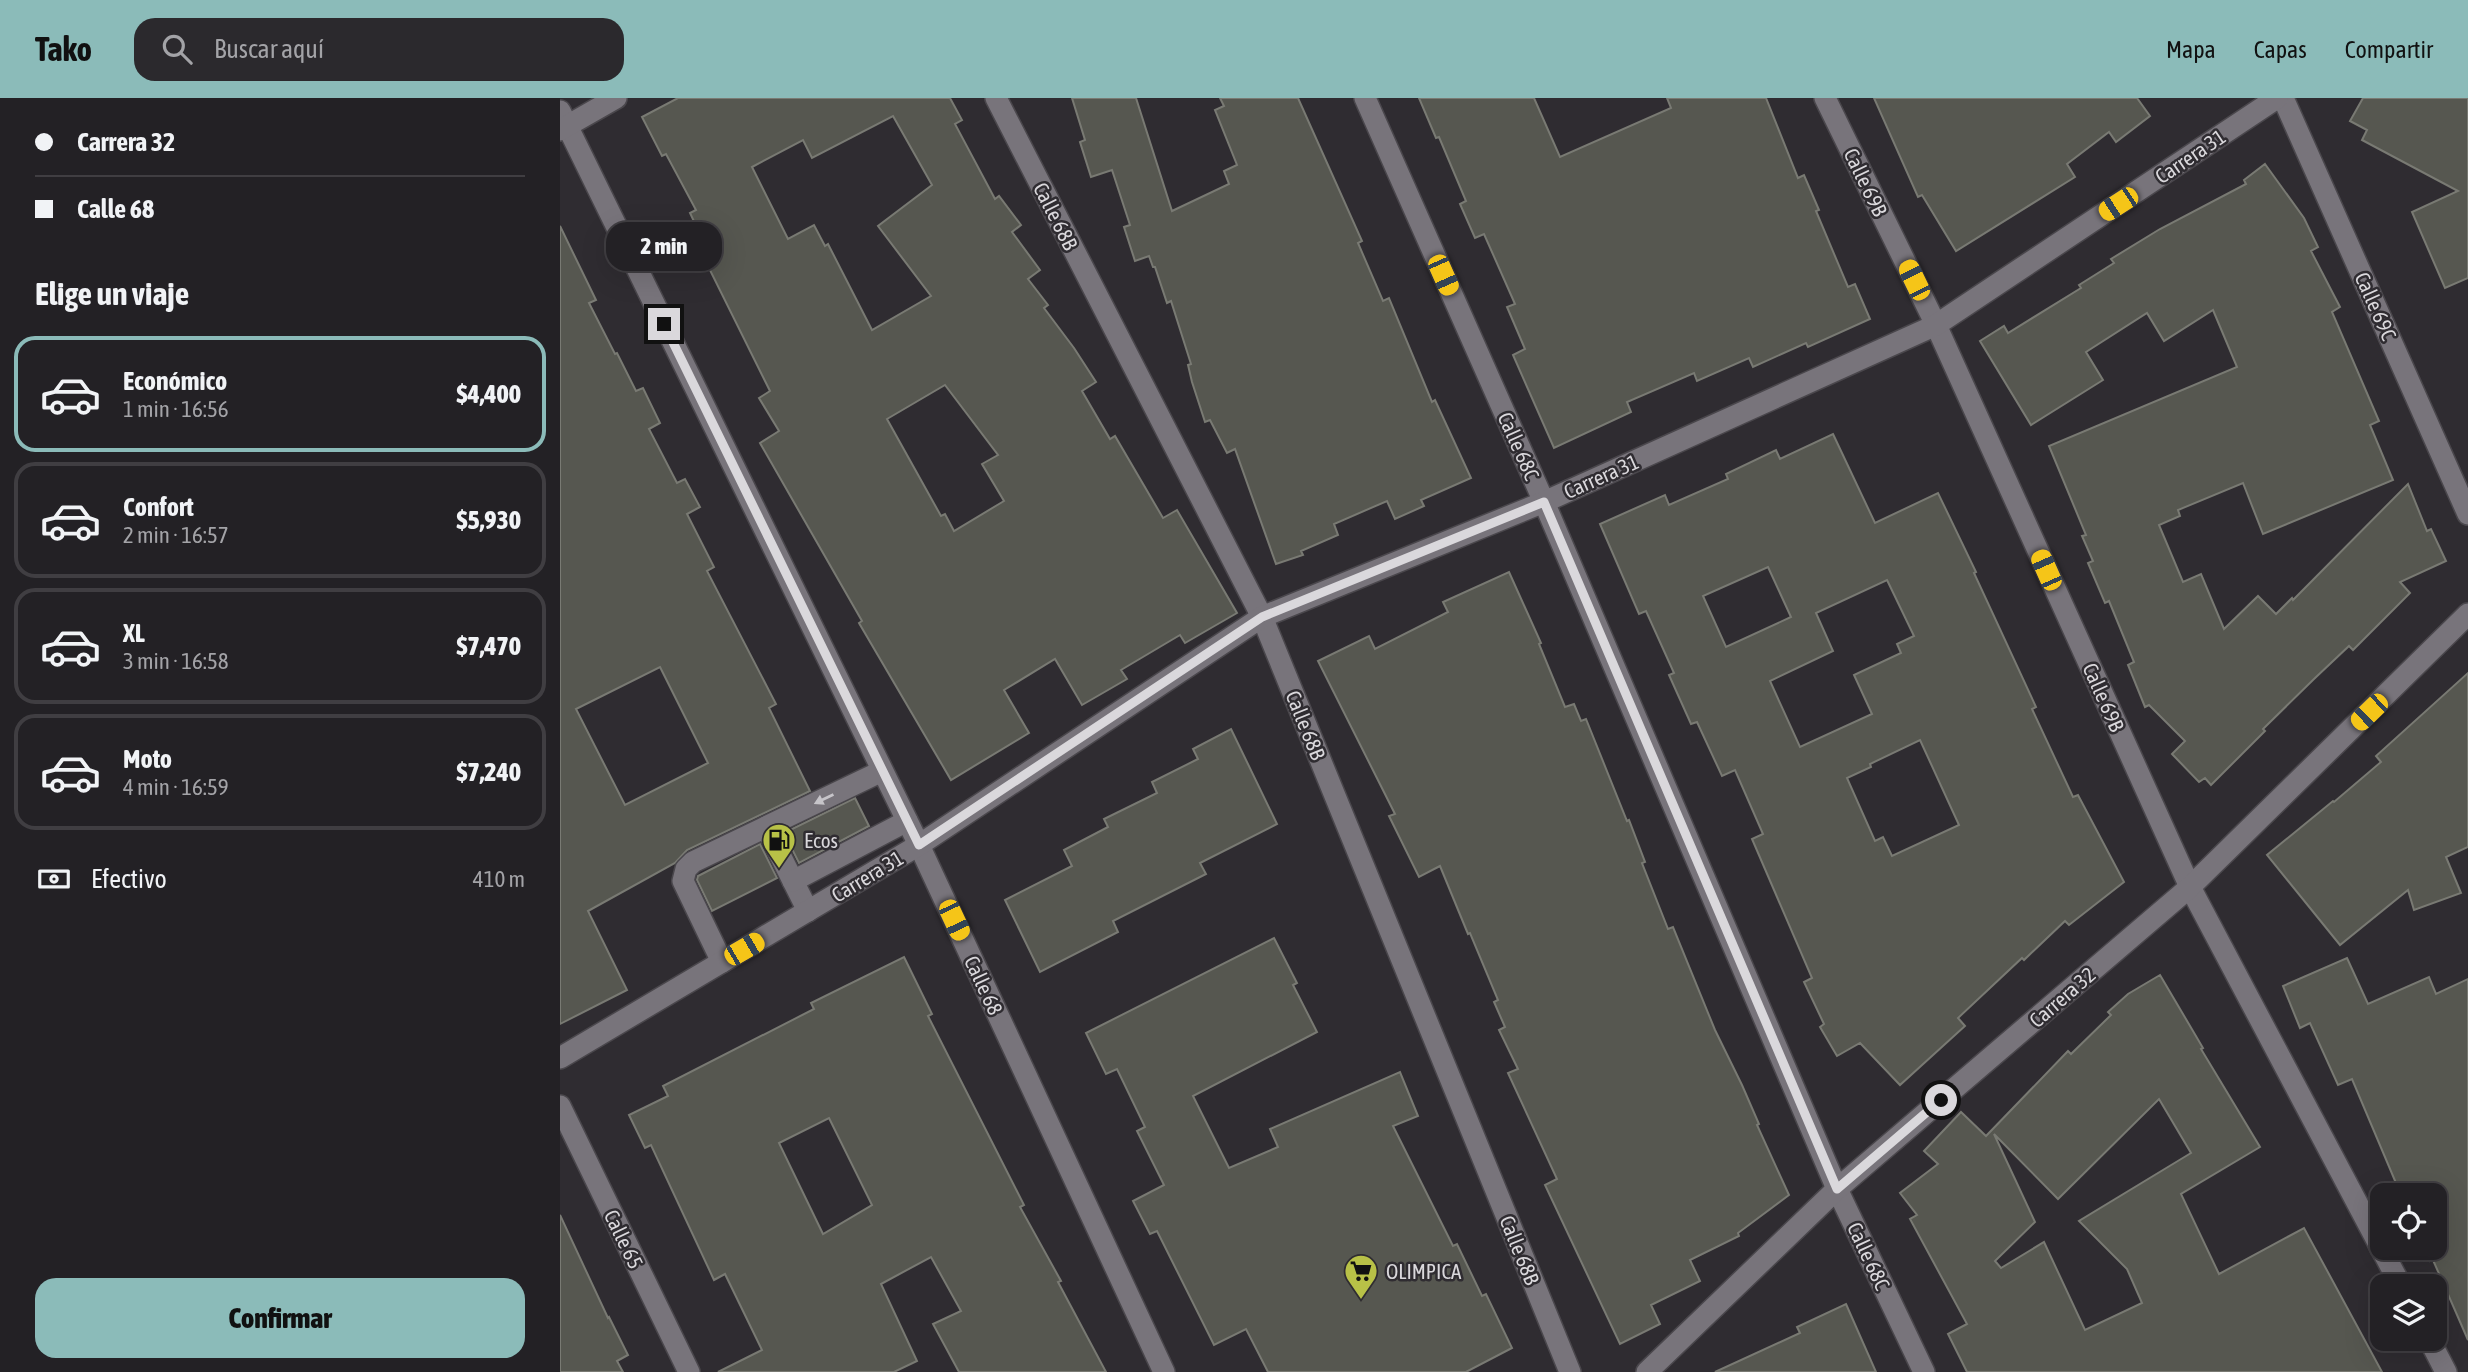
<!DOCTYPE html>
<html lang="es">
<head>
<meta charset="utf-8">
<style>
  body { margin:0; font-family:"Asap Condensed",sans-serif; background:#2b292d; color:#f1f3f6; height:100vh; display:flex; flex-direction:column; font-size:26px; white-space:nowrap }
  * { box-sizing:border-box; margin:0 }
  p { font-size:23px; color:#a3a3a7 }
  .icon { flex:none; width:38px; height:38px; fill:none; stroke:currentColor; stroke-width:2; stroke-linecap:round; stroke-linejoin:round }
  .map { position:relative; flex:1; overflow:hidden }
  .side { display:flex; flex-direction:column; background:#232125; width:560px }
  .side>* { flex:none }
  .hud { display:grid; align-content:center; height:154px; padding:0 35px; background:#232125 }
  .buttons { position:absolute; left:1810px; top:1085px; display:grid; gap:14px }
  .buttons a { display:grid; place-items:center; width:77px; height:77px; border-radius:14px; background:#232125; box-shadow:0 7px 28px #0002,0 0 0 2px #403e42; font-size:35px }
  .end { position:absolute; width:32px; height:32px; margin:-16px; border:9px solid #dad8dc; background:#111; box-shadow:0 0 0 4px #111 }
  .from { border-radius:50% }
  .bubble { position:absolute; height:49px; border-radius:21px; background:#232125; box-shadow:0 7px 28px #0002,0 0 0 2px #403e42; font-size:23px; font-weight:800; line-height:49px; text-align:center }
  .car { position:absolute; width:21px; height:42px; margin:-21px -10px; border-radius:9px; box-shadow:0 0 5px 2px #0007; background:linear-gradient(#f5c518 24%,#345 0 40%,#f5c518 0 76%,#345 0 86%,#f5c518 0) }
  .hud b { display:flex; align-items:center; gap:24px; height:66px; font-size:26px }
  .hud b+b { border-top:2px solid #403e42 }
  .hud i { width:18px; height:18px; background:#f1f3f6 }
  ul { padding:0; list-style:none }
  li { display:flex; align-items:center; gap:21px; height:116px; margin:0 14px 10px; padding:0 21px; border:4px solid #403e42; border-radius:21px }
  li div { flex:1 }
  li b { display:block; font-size:26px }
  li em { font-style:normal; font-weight:800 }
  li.selected { border-color:#8bbbb9 }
  li>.icon { width:63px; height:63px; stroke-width:1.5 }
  h2 { padding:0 35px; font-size:32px; line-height:84px }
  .pay { display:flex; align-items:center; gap:18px; height:77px; padding:0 35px; font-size:26px }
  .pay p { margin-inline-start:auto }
  .primary-button { display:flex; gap:14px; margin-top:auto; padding:14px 35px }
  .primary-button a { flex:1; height:80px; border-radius:21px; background:#8bbbb9; color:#111; font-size:28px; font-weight:800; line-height:80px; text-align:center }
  header { display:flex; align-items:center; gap:42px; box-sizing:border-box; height:98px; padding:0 35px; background:#8bbbb9; color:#111 }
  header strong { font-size:33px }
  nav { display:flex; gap:38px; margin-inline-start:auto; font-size:24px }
  .search { width:490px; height:63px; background:#2b292d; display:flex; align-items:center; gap:18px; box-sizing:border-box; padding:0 24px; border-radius:21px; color:#a3a3a7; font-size:26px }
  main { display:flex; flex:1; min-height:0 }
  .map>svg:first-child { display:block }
  .building { fill:#565750; stroke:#797a73; stroke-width:2; fill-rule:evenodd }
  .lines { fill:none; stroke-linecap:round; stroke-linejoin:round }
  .minor-casing { stroke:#4a474c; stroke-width:24 }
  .minor { stroke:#78747b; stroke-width:21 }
  .oneway { fill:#c6c4c9 }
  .route { stroke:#dad8dc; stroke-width:9 }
  .labels { text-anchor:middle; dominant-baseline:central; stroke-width:5; stroke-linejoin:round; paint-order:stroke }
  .street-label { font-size:21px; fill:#dad8dc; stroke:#2f2c31 }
  .poi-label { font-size:21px; fill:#dad8dc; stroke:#2f2c31; text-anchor:start }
</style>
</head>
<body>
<header>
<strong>Tako</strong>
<div class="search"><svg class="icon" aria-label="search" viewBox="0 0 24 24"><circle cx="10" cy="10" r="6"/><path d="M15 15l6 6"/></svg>Buscar aquí</div>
<nav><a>Mapa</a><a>Capas</a><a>Compartir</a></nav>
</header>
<main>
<section class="side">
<div class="hud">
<b><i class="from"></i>Carrera 32</b>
<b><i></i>Calle 68</b>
</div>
<h2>Elige un viaje</h2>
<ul>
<li class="selected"><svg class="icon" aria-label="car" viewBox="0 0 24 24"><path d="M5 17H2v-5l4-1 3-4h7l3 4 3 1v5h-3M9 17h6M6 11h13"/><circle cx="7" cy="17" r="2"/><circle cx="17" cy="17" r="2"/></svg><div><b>Económico</b><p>1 min · 16:56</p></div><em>$4,400</em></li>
<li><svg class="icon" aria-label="car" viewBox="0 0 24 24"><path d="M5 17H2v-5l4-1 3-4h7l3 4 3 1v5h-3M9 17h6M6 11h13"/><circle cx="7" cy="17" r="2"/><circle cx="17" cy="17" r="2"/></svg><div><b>Confort</b><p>2 min · 16:57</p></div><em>$5,930</em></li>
<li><svg class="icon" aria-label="car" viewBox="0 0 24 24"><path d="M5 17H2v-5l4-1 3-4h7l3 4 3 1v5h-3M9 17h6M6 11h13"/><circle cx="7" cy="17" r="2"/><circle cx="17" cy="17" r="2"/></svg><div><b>XL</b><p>3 min · 16:58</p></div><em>$7,470</em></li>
<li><svg class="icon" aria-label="car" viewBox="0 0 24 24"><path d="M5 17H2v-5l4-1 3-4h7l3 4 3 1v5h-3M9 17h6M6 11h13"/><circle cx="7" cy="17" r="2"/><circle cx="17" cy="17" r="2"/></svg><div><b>Moto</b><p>4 min · 16:59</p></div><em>$7,240</em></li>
</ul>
<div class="pay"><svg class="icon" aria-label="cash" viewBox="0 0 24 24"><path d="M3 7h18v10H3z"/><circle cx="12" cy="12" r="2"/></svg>Efectivo<p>410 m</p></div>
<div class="primary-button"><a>Confirmar</a></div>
</section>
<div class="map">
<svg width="1908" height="1274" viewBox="0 0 1908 1274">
  <rect width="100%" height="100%" fill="#2f2c31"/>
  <g class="building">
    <path d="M 118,0 L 390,0 L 402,22 L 395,26 L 435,101 L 439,98 L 461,127 L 452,134 L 480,172 L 468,181 L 488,207 L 484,210 L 514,250 L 536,284 L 522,293 L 550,341 L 555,338 L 603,420 L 617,412 L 677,515 L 625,545 L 620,537 L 561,572 L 567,581 L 522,607 L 495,561 L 444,592 L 469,635 L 391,682 L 299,525 L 302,523 L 200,345 L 219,333 L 199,300 L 210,293 L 142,156 L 148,153 L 130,115 L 136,112 L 106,56 L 102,58 L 82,19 ZM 333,18 L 372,87 L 318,128 L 371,198 L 312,232 L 268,146 L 265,148 L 254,127 L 228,141 L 192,69 L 243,42 L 252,60 ZM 385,287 L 438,357 L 422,366 L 444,403 L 394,433 L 385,416 L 381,418 L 327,321 Z"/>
    <path d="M 512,0 L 576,0 L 612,113 L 669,86 L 664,73 L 677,67 L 655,12 L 664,8 L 660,0 L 738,0 L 802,143 L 798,145 L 823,203 L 829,200 L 872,304 L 875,302 L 911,380 L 861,402 L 864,408 L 835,421 L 827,403 L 774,426 L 778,437 L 741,453 L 743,457 L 716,466 L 675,351 L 667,355 L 650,322 L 645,324 L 632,284 L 628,267 L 631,266 L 611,203 L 607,205 L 595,169 L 593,169 L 589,158 L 575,163 L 564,129 L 570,127 L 552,72 L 531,79 L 520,44 L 525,42 Z"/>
    <path d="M 859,0 L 974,0 L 1000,59 L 1111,10 L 1107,0 L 1206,0 L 1238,80 L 1244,77 L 1259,112 L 1256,113 L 1288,189 L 1295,186 L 1310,221 L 1248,249 L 1246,245 L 1193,269 L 1189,260 L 1137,283 L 1134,275 L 1067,304 L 1071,314 L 994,350 L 953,257 L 965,251 L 947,209 L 955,206 L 924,136 L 915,140 L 900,106 L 906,103 L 879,39 L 876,40 Z"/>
    <path d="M 1314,0 L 1577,0 L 1590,18 L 1556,44 L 1549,34 L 1507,66 L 1515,79 L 1396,153 L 1362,97 L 1358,99 Z"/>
    <path d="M 1803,0 L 1908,0 L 1908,180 L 1885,190 L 1852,114 L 1898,93 L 1802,42 L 1807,32 L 1790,23 Z"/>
    <path d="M 1705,66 L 1744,120 L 1758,149 L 1751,153 L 1780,209 L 1772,214 L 1819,323 L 1810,327 L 1833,382 L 1703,436 L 1683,385 L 1618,412 L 1620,418 L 1599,427 L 1623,484 L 1641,476 L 1664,531 L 1698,498 L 1716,516 L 1732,500 L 1733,502 L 1848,386 L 1867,433 L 1871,431 L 1886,463 L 1840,484 L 1850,495 L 1793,552 L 1789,548 L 1754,581 L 1703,631 L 1705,633 L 1651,687 L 1645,680 L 1639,684 L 1612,656 L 1625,643 L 1589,607 L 1585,609 L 1568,567 L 1574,564 L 1549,503 L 1545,505 L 1528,465 L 1533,463 L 1522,438 L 1526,437 L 1489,348 L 1677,269 L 1653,212 L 1604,243 L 1587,215 L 1526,254 L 1543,282 L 1471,327 L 1420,243 L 1444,228 L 1448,235 L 1521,190 L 1519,187 L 1554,165 L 1551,161 L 1600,131 L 1686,86 L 1684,82 Z"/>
    <path d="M 0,128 L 36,202 L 29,205 L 55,256 L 57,255 L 76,293 L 83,290 L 100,325 L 89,331 L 117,385 L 125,381 L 140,409 L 127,416 L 154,469 L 147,473 L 216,606 L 209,610 L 250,693 L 127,752 L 115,765 L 28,813 L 67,892 L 0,926 ZM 100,569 L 148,665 L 65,707 L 16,611 Z"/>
    <path d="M 1273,336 L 1315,425 L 1378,395 L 1416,474 L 1414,475 L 1476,609 L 1472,611 L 1513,699 L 1518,697 L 1564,784 L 1509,827 L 1505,823 L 1464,862 L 1462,860 L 1398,920 L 1405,928 L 1340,987 L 1300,945 L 1277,958 L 1260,929 L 1264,926 L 1244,884 L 1252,880 L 1192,741 L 1203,736 L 1175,672 L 1162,678 L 1137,624 L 1131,626 L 1109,577 L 1114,575 L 1086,513 L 1079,516 L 1040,426 L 1105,397 L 1109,407 L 1168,381 L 1166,376 L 1216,352 L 1220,361 ZM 1208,469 L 1231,519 L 1166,549 L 1143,498 ZM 1327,482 L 1354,538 L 1337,546 L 1341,555 L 1294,577 L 1312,616 L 1240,649 L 1210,583 L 1273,553 L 1256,515 ZM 1360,642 L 1399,727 L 1332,758 L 1323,739 L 1315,743 L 1287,680 L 1311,669 L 1310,666 Z"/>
    <path d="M 949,474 L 981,545 L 979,546 L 1005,609 L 1014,606 L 1021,623 L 1026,621 L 1067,723 L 1069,722 L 1085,764 L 1082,765 L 1108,831 L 1113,829 L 1155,932 L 1182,987 L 1199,1026 L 1197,1027 L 1229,1097 L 1178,1135 L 1179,1138 L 1130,1162 L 1140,1183 L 1091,1207 L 1100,1226 L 1060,1246 L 985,1087 L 997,1081 L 948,975 L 958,971 L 939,932 L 945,929 L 934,904 L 938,902 L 910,835 L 908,836 L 880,768 L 859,779 L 829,718 L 835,716 L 758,563 L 809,538 L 815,551 L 888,514 L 883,504 Z"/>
    <path d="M 1908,575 L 1908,749 L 1886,759 L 1901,795 L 1854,812 L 1848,792 L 1780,847 L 1707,757 L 1773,703 L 1774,704 L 1821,664 L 1816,658 Z"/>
    <path d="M 671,631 L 717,726 L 640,765 L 646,776 L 553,823 L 558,834 L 480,874 L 445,802 L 512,768 L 504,752 L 548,729 L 544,721 L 597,695 L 592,684 L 638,661 L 633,651 Z"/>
    <path d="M 295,700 L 309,728 L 239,765 L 224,735 Z"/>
    <path d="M 200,746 L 217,780 L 152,813 L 137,782 L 138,778 Z"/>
    <path d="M 714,840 L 737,885 L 733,887 L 757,934 L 633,998 L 669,1070 L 718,1049 L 710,1031 L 840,974 L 858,1018 L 833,1028 L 893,1148 L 897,1146 L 922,1198 L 926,1196 L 952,1250 L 906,1274 L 708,1274 L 686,1231 L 654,1247 L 597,1133 L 590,1136 L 573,1103 L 604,1087 L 577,1033 L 585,1029 L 557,971 L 546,976 L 526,935 Z"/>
    <path d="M 344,859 L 372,916 L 368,918 L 464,1107 L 460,1109 L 501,1183 L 498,1184 L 546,1274 L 399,1274 L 373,1226 L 401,1213 L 371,1159 L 321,1186 L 357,1263 L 334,1274 L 158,1274 L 202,1252 L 165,1176 L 154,1182 L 91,1047 L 85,1050 L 69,1017 L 108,998 L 103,988 L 254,911 L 251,905 ZM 269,1020 L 312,1107 L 263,1136 L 219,1045 Z"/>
    <path d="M 1787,860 L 1808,906 L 1869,879 L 1876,896 L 1908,881 L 1908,1242 L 1873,1162 L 1870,1163 L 1865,1150 L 1874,1150 L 1874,1097 L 1841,1097 L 1792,981 L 1778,987 L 1750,925 L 1740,930 L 1723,888 Z"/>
    <path d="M 1600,877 L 1643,950 L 1641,951 L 1700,1049 L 1621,1096 L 1659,1176 L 1744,1130 L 1822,1274 L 1407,1274 L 1388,1236 L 1407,1226 L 1350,1121 L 1357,1117 L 1340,1095 L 1378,1066 L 1364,1053 L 1401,1014 L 1426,1038 L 1508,953 L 1511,956 L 1551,917 L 1548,914 L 1568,896 ZM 1599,1001 L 1631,1055 L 1519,1123 L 1567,1171 L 1582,1205 L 1525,1232 L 1484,1144 L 1441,1170 L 1435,1163 L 1475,1124 L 1434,1036 L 1498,1101 Z"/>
    <path d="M 0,1117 L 48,1220 L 49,1219 L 68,1257 L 57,1263 L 63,1274 L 0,1274 Z"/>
    <path d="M 1286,1206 L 1316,1274 L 1155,1274 L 1240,1235 L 1237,1229 Z"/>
  </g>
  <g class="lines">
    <defs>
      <g id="minor">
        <path d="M 436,0 L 702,519 L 1010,1274"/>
        <path d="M 805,0 L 984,404 L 1277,1091 L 1364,1274"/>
        <path d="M 1265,0 L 1376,227 L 1630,789 L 1841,1188"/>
        <path d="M 1723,0 L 1908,416"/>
        <path d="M 0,13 L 359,747 L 604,1274"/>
        <path d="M 0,32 L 56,0"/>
        <path d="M 206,729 L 248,813"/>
        <path d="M 233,783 L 347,723"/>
        <path d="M 162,864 L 123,783 L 126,771 L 133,764 L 322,673"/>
        <path d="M 0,960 L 359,747 L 702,519 L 984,404 L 1376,227 L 1717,0"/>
        <path d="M 0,1008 L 129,1274"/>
        <path d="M 1869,1241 L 1886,1274"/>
        <path d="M 1087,1274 L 1277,1091 L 1630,789 L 1908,516"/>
      </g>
    </defs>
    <use href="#minor" class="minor-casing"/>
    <use href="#minor" class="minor"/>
  </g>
  <defs><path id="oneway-solid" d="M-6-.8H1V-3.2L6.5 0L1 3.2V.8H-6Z" transform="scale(1.75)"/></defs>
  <use class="oneway" href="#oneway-solid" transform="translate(264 701) rotate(154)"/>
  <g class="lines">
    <path class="route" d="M 104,226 L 359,747 L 702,519 L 984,404 L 1277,1091 L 1381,1002"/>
  </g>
  <defs>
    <symbol id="fuel-pin" viewBox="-11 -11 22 30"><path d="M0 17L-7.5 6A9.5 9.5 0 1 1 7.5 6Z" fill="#b8c147" stroke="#2f2c31"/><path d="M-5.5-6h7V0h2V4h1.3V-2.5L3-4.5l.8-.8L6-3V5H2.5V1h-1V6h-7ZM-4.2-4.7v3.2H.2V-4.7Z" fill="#111"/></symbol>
    <symbol id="supermarket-pin" viewBox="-11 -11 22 30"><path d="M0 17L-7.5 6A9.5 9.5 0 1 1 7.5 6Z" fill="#b8c147" stroke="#2f2c31"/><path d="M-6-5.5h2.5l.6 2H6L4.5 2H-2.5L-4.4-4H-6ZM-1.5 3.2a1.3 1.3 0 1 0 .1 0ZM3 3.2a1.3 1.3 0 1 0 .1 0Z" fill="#111"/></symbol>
  </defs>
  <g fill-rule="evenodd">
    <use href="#fuel-pin" x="200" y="723" width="38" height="52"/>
    <use href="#supermarket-pin" x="782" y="1154" width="38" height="52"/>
  </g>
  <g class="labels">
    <g class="street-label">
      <text transform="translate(1630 58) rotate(-34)">Carrera 31</text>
      <text transform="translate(1306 84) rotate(64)">Calle 69B</text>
      <text transform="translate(496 118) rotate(63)">Calle 68B</text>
      <text transform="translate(1816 208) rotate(66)">Calle 69C</text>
      <text transform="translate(959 348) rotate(66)">Calle 68C</text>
      <text transform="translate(1041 378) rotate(-24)">Carrera 31</text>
      <text transform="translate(1544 599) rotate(66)">Calle 69B</text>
      <text transform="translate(746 627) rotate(68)">Calle 68B</text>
      <text transform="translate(307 778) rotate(-31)">Carrera 31</text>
      <text transform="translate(424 887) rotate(65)">Calle 68</text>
      <text transform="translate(1502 899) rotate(-41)">Carrera 32</text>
      <text transform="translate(64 1141) rotate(64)">Calle 65</text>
      <text transform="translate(960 1152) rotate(68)">Calle 68B</text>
      <text transform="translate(1309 1158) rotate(65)">Calle 68C</text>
    </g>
    <g class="poi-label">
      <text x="244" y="742">Ecos</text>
      <text x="826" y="1173">OLIMPICA</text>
    </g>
  </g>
</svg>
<div class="buttons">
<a><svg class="icon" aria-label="locate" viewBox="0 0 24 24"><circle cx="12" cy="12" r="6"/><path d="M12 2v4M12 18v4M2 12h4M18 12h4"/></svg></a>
<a><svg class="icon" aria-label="layers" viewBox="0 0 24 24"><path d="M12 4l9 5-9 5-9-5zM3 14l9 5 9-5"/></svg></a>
</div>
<i class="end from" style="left:1381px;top:1002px"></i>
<i class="end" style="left:104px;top:226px"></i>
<div class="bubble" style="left:46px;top:124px;width:116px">2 min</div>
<i class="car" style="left:1558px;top:106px;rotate:237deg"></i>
<i class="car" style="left:883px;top:177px;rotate:156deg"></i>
<i class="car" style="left:1354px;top:182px;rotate:334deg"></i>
<i class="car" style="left:1486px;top:472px;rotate:336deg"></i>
<i class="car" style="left:1809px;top:614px;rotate:226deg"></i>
<i class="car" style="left:394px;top:822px;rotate:155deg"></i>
<i class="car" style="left:184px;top:851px;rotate:60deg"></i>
</div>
</main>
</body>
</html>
